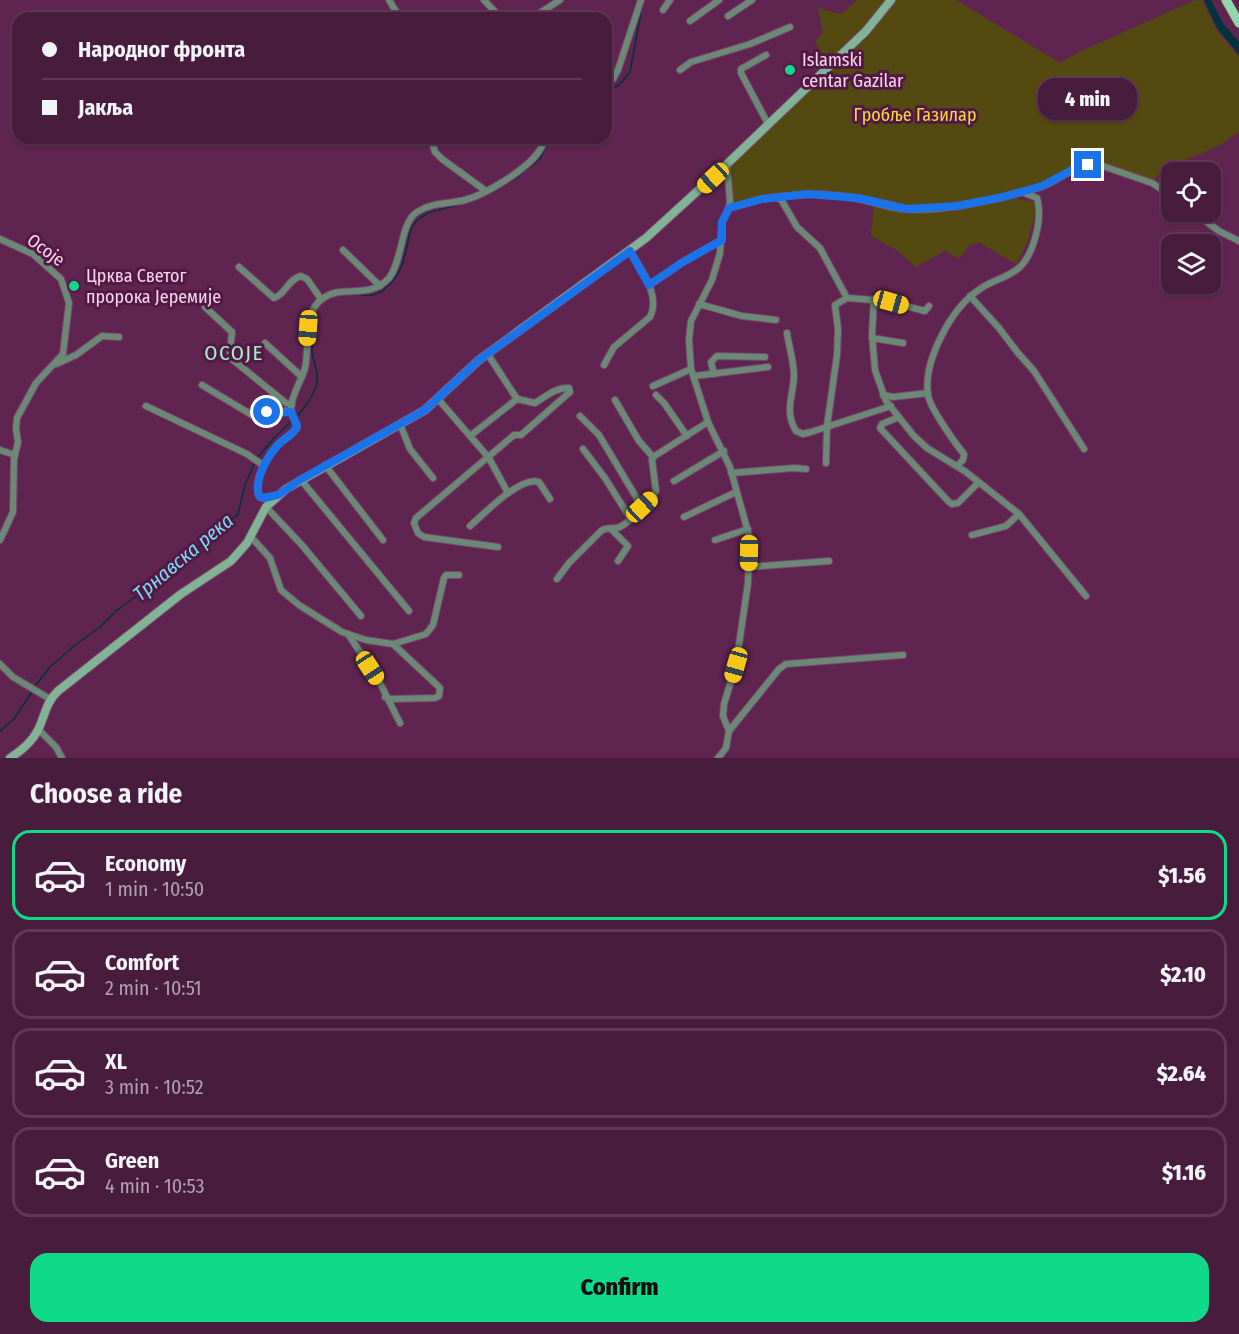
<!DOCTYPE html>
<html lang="en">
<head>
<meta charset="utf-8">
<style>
  body { margin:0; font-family:"Fira Sans Condensed",sans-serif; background:#4e2543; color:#f1f3f6; height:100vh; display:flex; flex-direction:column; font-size:22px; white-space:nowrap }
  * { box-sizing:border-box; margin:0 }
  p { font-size:20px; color:#b0a1af }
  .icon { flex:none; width:33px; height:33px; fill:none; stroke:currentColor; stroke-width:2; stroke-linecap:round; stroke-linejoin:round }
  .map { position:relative; height:758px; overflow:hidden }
  .drawer { display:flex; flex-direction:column; background:#471c3c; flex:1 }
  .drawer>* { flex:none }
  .hud { position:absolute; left:12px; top:12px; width:600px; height:132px; border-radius:18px; box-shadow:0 2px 4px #0004,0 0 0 2px #5f3a56; display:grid; align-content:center; height:132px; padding:0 30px; background:#471c3c }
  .buttons { position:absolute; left:1161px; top:162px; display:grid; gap:12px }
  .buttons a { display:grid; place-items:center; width:60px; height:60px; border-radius:12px; background:#471c3c; box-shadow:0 2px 4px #0004,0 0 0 2px #5f3a56; font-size:30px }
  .end { position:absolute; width:27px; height:27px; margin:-14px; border:8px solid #1a73e8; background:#fff; box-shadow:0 0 0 3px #fff }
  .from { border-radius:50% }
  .bubble { position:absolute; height:42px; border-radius:18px; background:#471c3c; box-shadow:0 2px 4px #0004,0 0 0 2px #5f3a56; font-size:20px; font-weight:800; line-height:42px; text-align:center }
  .car { position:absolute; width:18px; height:36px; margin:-18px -9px; border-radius:8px; box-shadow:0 0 4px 2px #0007; background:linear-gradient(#f5c518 24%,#345 0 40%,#f5c518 0 76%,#345 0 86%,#f5c518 0) }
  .hud b { display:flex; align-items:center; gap:21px; height:57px; font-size:22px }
  .hud b+b { border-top:2px solid #5f3a56 }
  .hud i { width:15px; height:15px; background:#f1f3f6 }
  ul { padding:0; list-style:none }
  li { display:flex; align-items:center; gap:18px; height:90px; margin:0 12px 9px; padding:0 18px; border:3px solid #5f3a56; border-radius:18px }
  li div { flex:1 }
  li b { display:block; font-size:22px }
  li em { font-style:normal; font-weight:800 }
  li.selected { border-color:#11d98a }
  li>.icon { width:54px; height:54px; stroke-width:1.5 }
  h2 { padding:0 30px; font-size:27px; line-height:72px }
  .action { display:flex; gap:12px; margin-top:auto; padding:12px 30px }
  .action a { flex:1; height:69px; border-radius:18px; background:#11d98a; color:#111; font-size:24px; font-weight:800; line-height:69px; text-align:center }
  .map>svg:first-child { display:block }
  .green { fill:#544911 }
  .water { fill:#00333f }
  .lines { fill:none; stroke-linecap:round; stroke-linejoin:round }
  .stream { stroke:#00333f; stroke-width:1.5 }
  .minor-casing { stroke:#7b456c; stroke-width:8 }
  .secondary-casing { stroke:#7b456c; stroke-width:10 }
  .primary-casing { stroke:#7b456c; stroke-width:10 }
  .minor { stroke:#6a8a77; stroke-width:6 }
  .secondary { stroke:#81b496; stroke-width:8 }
  .primary { stroke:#92d5ae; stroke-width:9 }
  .route { stroke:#1a73e8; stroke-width:8 }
  .poi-dot { fill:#11d98a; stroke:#531945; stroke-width:2 }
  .labels { text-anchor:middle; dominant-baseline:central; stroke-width:6; stroke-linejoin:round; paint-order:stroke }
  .poi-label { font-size:18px; fill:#f9d5ed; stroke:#531945; text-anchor:start }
  .park-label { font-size:18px; fill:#f6d93a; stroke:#531945 }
  .street-label { font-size:18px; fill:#f9d5ed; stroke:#531945 }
  .water-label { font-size:20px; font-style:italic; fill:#79dcf8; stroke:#531945 }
  .quarter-label { font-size:21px; letter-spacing:1.5px; fill:#a2f0c3; stroke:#531945 }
</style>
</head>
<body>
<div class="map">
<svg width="1239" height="758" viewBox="0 0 1239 758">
  <rect width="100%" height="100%" fill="#5f2550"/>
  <path class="green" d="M 857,0 L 956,0 L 1060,63 L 1077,53 L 1195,0 L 1202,0 L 1218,32 L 1239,57 L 1239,132 L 1219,146 L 1163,169 L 1152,183 L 1092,164 L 1051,182 L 979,203 L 1016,198 L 1036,203 C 1034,226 1028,245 1016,264 L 980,243 L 970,245 L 959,259 L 945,251 L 916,267 L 898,251 L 871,236 L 874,202 L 858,198 L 796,194 L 729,208 L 727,164 L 828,67 L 815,41 L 823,32 L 818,8 L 841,14 Z"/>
  <path class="water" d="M 1204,0 L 1211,0 L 1223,23 L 1239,42 L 1239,55 L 1217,28 Z"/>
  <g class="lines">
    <g class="stream">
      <path d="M 606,92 L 620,84 L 630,72 L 642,7"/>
      <path d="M 502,185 L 515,179 L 540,159 L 549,138"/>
      <path d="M 357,294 C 370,297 377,296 387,287 C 401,275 404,260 408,242 C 409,236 409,229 414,224 C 425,210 443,210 460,204"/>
      <path d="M 297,417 L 309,401 L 317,385 L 317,373 L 312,353 L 313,318"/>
      <path d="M 257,458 L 275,437 L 293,420"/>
      <path d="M 35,686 L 50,667 L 74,646 L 100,627 L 116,611 L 174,568 L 238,514 L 245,485 L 255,462"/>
      <path d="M 0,731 L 14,719 L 33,690"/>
    </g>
    <defs>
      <g id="minor">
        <path d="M 389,0 L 400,18"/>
        <path d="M 484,0 L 501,18"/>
        <path d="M 663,10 L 670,0"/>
        <path d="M 728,16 L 752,0"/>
        <path d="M 532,18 L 560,0"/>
        <path d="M 690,21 L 719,0"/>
        <path d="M 766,55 L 741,69 L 741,73 L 768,124"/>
        <path d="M 680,70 L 691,62 L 750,44 L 790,27"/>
        <path d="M 606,84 L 613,79 L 618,70 L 641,0"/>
        <path d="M 431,138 L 435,152 L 442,159 L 486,191"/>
        <path d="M 727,164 L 730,201 L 729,208 L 722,222 L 720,253 L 712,280 L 691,321 L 689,340 L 691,369 L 708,422 L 730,467 L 750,539 L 748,583 L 736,665 L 724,704 L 723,716 L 729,731"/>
        <path d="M 777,197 C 804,193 832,193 859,199 C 875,202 889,208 904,209 C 925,211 948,208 969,204 C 993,200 1017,194 1041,187 C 1061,180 1077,161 1100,165 L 1152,183 L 1172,196"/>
        <path d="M 729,208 L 762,199 L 777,197 L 782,201 L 797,227 L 820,248 L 847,298 L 887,301 L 921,310 L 925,311 L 929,306"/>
        <path d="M 1193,212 L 1219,231 L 1239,241"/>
        <path d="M 0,239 L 33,254 L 61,279 L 69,303 L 63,354 L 36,383 L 17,418 L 16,429 L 18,442 L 14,459 L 13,512 L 0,540"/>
        <path d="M 343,250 L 380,286"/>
        <path d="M 239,267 L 274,298 C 285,295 288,279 301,276 L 307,279 L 321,299"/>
        <path d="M 649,285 L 683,262 L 722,240"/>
        <path d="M 970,296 L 999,328 L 1018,353 L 1034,371 L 1084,449"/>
        <path d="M 874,299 L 872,335 L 875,370 L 886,401 L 914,436 L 927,448 L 966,472 L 1019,514 L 1086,596"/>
        <path d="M 699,304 L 742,316 L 776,320"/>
        <path d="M 205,307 L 232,332 L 230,352 L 233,360 L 286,403 L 292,405"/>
        <path d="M 787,333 C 789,347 794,362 794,376 C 793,397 784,411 796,431 L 803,434 L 811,432 L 891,406"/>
        <path d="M 872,338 L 903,343"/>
        <path d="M 265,343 L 302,377"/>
        <path d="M 56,364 L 76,355 L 102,336 L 119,337"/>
        <path d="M 604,365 L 614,347 L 650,317 C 661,295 641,270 630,251"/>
        <path d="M 714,374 L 711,362 L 717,356 L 765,357"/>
        <path d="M 694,376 L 768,367"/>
        <path d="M 202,385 L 252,415 L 262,412 L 272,414 L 284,411 L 291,412"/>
        <path d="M 653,386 L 691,369"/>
        <path d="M 656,395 L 664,403 L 687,436"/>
        <path d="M 883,395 L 893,397 L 928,393"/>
        <path d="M 438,399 L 489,458 L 508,493"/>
        <path d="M 615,400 L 639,441 L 653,457"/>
        <path d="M 146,406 L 247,454 L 264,466"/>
        <path d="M 580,416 L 599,435 L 642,507"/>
        <path d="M 899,417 L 882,424 L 880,428 L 949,502 L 952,504 L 958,503 L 978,483"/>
        <path d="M 400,424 L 410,449 L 433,478"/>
        <path d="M 470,436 L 517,399 L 487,353"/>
        <path d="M 583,449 L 605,478 L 630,518"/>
        <path d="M 0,450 L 15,455"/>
        <path d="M 826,463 L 827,426 L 837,355 L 838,329 L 835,305 L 847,298"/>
        <path d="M 325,465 L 383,540"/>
        <path d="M 957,466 L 963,460 L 964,454 C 955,443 930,408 928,395 C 923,361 951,308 980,289 C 992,280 1008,278 1020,267 C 1034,253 1043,218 1037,198 L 1022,192"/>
        <path d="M 731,473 L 794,468 L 806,469"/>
        <path d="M 301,480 L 409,611"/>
        <path d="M 674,481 L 724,451"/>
        <path d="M 278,495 L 261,498 C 250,485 267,458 276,447 C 282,439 291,435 297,428 C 296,420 290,414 291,406 C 293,393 301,381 305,368 C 310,347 302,313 322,299 C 343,283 368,301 389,278 C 403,260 400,223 417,212 C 432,202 449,204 465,200 C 485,195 525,170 537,154 C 541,149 543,144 546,138"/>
        <path d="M 266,507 L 301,544 L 361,616"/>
        <path d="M 684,517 L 736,492"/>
        <path d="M 470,526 C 484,514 521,475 539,482 L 550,499"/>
        <path d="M 611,529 L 628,546 L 618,561"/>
        <path d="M 972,535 L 1006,526 L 1019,514"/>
        <path d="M 251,537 L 270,558 L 281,590 L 299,605 L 342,632 L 366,640 L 393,644 L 426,634 L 433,625 L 444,578 L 446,575 L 459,575"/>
        <path d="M 715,540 L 748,529"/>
        <path d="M 498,547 L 424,537 L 418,533 L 414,523 L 416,518 L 514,435 L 521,435 L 570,392 L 569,388 C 556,387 545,397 535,403 L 517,399"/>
        <path d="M 749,567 L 829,561"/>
        <path d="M 557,579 L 569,563 L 601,531 C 608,526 613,530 620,527 C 630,522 650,501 656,491 L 652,460 L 653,457 L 708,422"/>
        <path d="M 348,634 L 378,679 L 400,723"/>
        <path d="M 0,664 L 13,677 L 50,699"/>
        <path d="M 385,697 L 391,699 L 435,698 L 439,696 L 440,688 L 437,685 L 393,644"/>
        <path d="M 38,729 L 56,747 L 62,758"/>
        <path d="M 718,758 L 726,748 L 729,731 L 779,669 L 786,664 L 903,655"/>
      </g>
      <path id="secondary" d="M 10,758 C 21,751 32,742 38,730 C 45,716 46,702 58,691 L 181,594 L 231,561 L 247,543 L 266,507 L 286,489 L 425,410 L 479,360 L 646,238 L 727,164 L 866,31 L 891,0"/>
      <path id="primary" d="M 1226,0 L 1239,23"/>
    </defs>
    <use href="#minor" class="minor-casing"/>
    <use href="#secondary" class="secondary-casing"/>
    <use href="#primary" class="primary-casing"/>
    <use href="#minor" class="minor"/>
    <use href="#secondary" class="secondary"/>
    <use href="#primary" class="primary"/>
  </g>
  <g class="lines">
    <path class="route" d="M 267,412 C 275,416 283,411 291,412 L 297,425 C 295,435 284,438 277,446 C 267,457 254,480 259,496 L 264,498 L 278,495 L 300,480 L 425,410 L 479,360 L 630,251 L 649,285 L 683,262 L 722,240 L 722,222 L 729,208 L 762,199 L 808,194 L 858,198 L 907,209 L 957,206 L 1003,197 L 1042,186 L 1070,171 L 1088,165"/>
  </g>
  <g class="poi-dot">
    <circle cx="790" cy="70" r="6"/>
    <circle cx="74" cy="286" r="6"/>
  </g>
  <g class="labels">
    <g class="poi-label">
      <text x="802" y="60">Islamski<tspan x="802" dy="21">centar Gazilar</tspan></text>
      <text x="86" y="276">Црква Светог<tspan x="86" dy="21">пророка Јеремије</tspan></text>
    </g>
    <g class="park-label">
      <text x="915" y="115">Гробље Газилар</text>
    </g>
    <g class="street-label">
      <text transform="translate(46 250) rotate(36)">Осоје</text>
    </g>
    <g class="water-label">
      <text transform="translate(183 557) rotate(-40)">Трнавска река</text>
    </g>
    <g class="quarter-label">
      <text x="234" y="353">ОСОЈЕ</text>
    </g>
  </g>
</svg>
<div class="buttons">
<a><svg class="icon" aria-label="locate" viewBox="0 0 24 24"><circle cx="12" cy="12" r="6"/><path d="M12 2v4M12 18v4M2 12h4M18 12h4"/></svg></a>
<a><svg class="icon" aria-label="layers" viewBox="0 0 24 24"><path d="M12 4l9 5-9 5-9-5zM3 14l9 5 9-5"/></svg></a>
</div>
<i class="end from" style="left:267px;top:412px"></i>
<i class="end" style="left:1088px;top:165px"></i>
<div class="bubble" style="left:1038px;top:78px;width:99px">4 min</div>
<i class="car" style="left:713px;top:178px;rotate:227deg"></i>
<i class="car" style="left:891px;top:302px;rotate:106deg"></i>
<i class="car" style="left:308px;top:328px;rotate:184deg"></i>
<i class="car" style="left:642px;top:507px;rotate:47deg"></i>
<i class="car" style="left:749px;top:553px;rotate:181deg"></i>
<i class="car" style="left:736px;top:665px;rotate:196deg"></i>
<i class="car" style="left:370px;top:668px;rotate:147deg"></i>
<div class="hud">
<b><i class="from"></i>Народног фронта</b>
<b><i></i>Јакља</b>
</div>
</div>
<section class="drawer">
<h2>Choose a ride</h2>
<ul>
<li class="selected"><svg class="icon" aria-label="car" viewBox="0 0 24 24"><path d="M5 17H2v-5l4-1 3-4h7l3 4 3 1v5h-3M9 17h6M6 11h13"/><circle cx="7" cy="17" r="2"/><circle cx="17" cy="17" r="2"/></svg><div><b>Economy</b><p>1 min · 10:50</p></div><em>$1.56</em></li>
<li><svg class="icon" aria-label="car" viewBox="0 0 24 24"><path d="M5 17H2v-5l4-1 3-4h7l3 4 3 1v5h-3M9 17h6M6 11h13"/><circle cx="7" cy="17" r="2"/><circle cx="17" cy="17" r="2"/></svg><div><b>Comfort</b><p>2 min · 10:51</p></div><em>$2.10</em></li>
<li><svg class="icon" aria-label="car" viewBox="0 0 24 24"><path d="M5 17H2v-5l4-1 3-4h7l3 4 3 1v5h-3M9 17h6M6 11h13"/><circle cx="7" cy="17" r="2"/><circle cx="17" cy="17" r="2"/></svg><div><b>XL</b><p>3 min · 10:52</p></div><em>$2.64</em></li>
<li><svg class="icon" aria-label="car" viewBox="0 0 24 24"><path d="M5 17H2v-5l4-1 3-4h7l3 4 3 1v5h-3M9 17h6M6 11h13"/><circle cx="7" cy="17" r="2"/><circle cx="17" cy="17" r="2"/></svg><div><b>Green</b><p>4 min · 10:53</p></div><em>$1.16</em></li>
</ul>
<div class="action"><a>Confirm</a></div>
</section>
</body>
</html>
